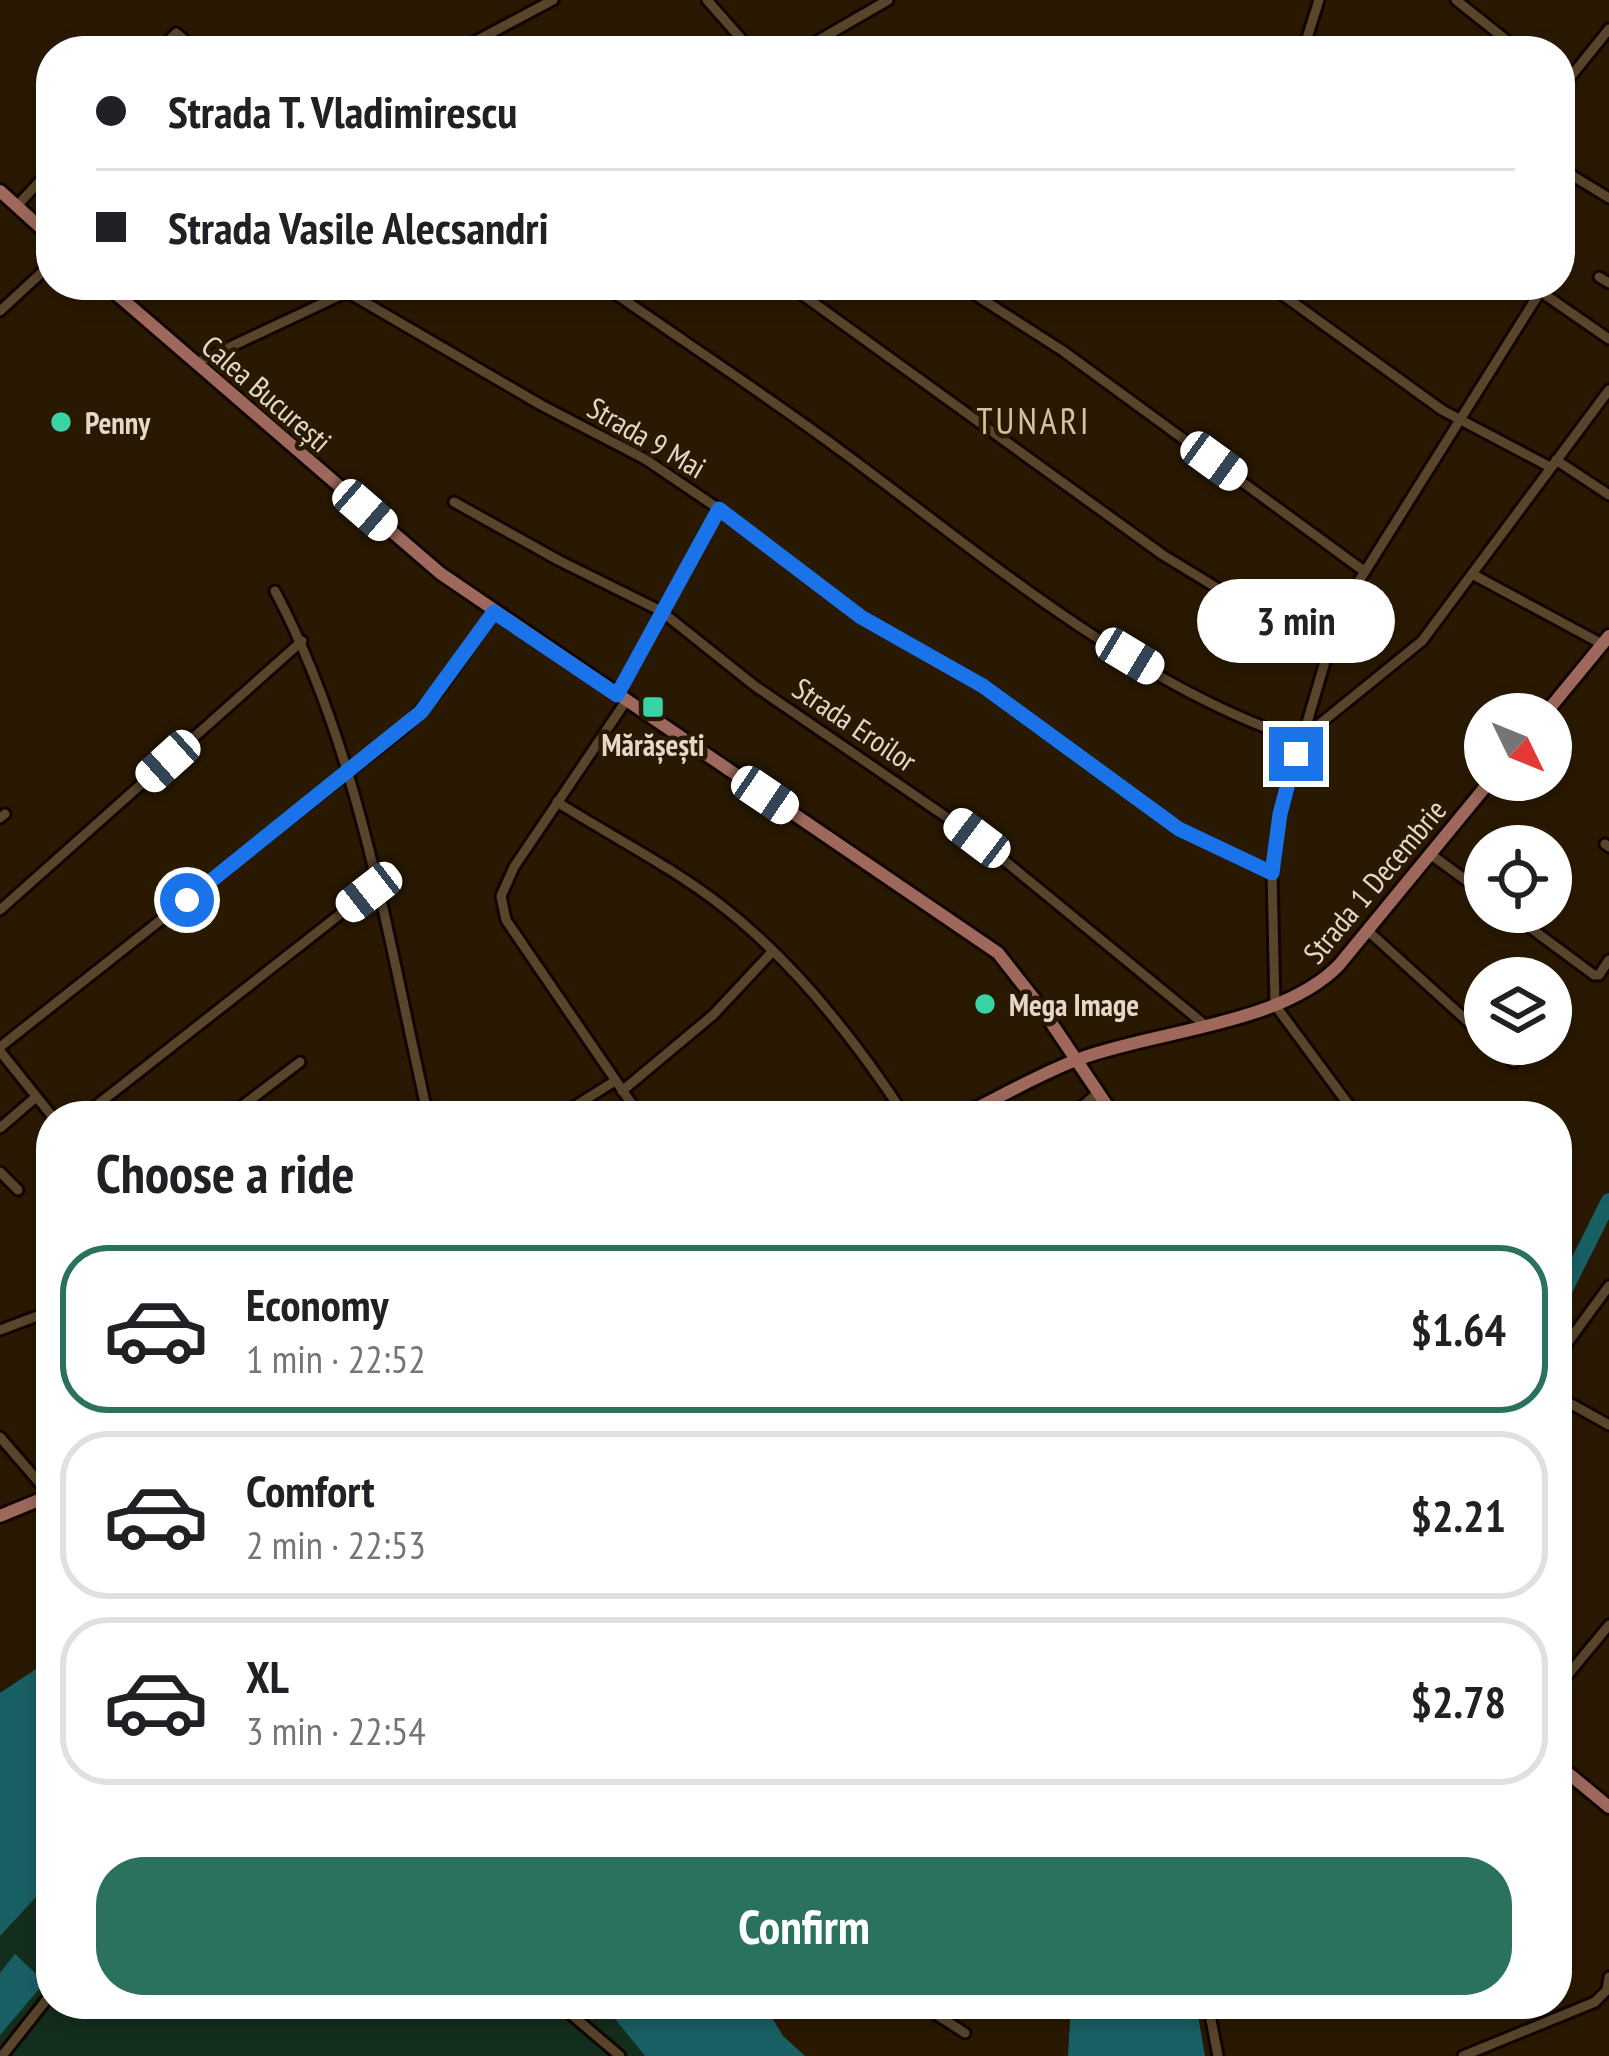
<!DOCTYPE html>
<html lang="en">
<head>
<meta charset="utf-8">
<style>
  body { margin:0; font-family:"PT Sans Narrow",sans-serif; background:#f2f2f2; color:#202124; height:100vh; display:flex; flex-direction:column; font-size:45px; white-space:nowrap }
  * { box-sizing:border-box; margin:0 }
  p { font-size:39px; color:#757577 }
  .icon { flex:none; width:66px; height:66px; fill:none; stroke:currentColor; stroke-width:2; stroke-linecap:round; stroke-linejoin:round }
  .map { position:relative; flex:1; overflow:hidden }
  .details { position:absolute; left:36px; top:1101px; width:1536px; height:918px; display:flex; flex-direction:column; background:#fff; border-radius:48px; box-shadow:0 6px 18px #0003 }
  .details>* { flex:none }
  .top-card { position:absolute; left:36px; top:36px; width:1539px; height:264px; border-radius:48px; box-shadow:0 6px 18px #0003; display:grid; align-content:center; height:264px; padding:0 60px; background:#fff }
  .needle { width:78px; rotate:133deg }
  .fabs { position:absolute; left:1464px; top:693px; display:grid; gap:24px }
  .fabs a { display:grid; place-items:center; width:108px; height:108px; border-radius:50%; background:#fff; box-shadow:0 6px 18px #0003; font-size:60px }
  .end { position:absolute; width:54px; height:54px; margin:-27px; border:15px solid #1a73e8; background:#fff; box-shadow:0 0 0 6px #fff }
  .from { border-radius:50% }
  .bubble { position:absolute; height:84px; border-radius:42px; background:#fff; box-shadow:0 6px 18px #0003; font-size:39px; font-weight:700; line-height:84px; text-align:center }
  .car { position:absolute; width:36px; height:72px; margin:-36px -18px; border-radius:15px; box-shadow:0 0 9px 3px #0007; background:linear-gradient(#fff 24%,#345 0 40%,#fff 0 76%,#345 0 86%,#fff 0) }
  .top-card b { display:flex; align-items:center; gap:42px; height:114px; font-size:45px }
  .top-card b+b { border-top:3px solid #e0e0e0 }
  .top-card i { width:30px; height:30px; background:#202124 }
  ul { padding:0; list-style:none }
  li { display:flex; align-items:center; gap:36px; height:168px; margin:0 24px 18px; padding:0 36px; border:6px solid #e0e0e0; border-radius:48px }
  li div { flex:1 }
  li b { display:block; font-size:45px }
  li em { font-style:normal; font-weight:700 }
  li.current { border-color:#2b725e }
  li>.icon { width:108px; height:108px; stroke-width:1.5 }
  h2 { padding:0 60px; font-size:54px; line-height:144px }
  .action { display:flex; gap:24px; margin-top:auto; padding:24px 60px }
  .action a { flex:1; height:138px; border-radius:48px; background:#2b725e; color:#fff; font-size:48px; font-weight:700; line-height:138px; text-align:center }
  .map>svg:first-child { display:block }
  .green { fill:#142e1d }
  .water { fill:#196064 }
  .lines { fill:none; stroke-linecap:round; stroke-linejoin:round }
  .river { stroke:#196064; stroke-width:16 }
  .minor-casing { stroke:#120400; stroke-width:15 }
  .major-casing { stroke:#120400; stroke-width:18 }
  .minor { stroke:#58452b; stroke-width:9 }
  .major { stroke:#9e695c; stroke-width:12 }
  .route { stroke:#1a73e8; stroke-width:15 }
  .poi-dot { fill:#38d4a6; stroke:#2a1902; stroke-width:4.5 }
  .labels { text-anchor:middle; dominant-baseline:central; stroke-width:9; stroke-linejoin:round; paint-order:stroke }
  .street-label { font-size:30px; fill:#e4d8ca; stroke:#2a1902 }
  .poi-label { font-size:30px; font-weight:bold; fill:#e4d8ca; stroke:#2a1902; text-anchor:start }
  .quarter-label { font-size:36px; letter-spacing:3px; fill:#d7c1a4; stroke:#2a1902 }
</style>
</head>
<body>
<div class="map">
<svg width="1609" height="2056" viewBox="0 0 1609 2056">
  <rect width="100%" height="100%" fill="#2a1902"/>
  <path class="green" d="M 51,1881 L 51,2004 L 603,2004 L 645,2056 L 0,2056 L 0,1936 Z"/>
  <g class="water">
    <path d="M 51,1659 L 51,1881 L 0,1936 L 0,1693 Z"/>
    <path d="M 15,1954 L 45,1982 L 0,2035 L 0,1973 Z"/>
    <path d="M 603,2004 L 764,2004 L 783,2036 L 805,2056 L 645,2056 Z"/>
    <path d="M 1071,2004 L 1196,2004 L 1205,2056 L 1068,2056 Z"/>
  </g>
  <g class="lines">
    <path class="river" d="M 1557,1305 L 1609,1201"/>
    <defs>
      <g id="minor">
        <path d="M 707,0 L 752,51"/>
        <path d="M 1456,0 L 1520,51"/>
        <path d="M 159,51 L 176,33 L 198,51"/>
        <path d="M 457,51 L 553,0"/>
        <path d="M 800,51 L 888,0"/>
        <path d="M 1303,51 L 1319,0"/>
        <path d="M 1560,90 L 1609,29"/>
        <path d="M 1560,168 L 1609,198"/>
        <path d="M 17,206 L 51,169"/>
        <path d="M 1599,277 L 1609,283"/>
        <path d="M 603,285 C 683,341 766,395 844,453 C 982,555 1135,686 1300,740 L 1422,641 L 1609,390"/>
        <path d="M 789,285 L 1163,555 L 1327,655"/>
        <path d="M 960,285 L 1063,351 L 1364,571"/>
        <path d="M 1269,285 L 1442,410 L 1550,467"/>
        <path d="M 1531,285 L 1609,339"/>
        <path d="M 349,293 L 541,405 L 645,459 L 719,509 L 861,617 L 983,686 L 1179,829 L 1272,873"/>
        <path d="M 0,311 L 51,264"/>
        <path d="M 196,363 L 362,285"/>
        <path d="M 1556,460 L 1609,495"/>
        <path d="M 454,502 L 558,560 L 661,611 L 755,686 L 977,838 L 1205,1025"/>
        <path d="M 1472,574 L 1602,644"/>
        <path d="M 275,591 C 360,751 388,940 428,1116"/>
        <path d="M 617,695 L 719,509"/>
        <path d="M 626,701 L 514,867 L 501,896 L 506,920 L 640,1116"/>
        <path d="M 557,802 C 611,836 672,867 722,906 C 794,962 856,1041 905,1116"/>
        <path d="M 0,818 L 5,814"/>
        <path d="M 1605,844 L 1609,847"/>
        <path d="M 1430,854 L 1485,894"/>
        <path d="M 0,910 L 302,641"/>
        <path d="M 1509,912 L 1594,975 L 1599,975 L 1609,960"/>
        <path d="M 1367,930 L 1485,1037"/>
        <path d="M 1494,1044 L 1514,1062"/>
        <path d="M 0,1047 L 405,727 L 440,689 L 494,612"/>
        <path d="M 0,1051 L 52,1116"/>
        <path d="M 622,1091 L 713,1015 L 772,952"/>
        <path d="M 83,1116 L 376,886"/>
        <path d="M 229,1116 L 300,1062"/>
        <path d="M 559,1116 L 615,1081"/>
        <path d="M 1071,1116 L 1099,1092"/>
        <path d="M 1334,1116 L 1349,1106"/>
        <path d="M 1357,1116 L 1275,1005 L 1272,873 L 1280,814 L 1327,655 L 1349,597 L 1540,292"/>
        <path d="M 0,1128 L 36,1097"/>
        <path d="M 0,1172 L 18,1190"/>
        <path d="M 0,1330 L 51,1311"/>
        <path d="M 1557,1357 L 1609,1286"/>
        <path d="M 1557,1396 L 1609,1425"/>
        <path d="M 0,1437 L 50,1495"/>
        <path d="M 1557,1688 L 1609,1625"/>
        <path d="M 559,2004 L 620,2056"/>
        <path d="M 920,2004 L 965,2033"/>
        <path d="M 1208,2004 L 1218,2056"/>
        <path d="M 2,2056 L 51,1994"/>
        <path d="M 1463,2056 L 1595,2002 L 1607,1990 L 1609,1977"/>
      </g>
      <g id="major">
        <path d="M 0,191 L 51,237"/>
        <path d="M 106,285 L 440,573 L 998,953 L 1042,1009 L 1114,1116"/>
        <path d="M 1545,714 L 1609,636"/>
        <path d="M 961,1116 C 1000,1097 1039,1074 1079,1059 C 1157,1030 1281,1025 1339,965 L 1491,780"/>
        <path d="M 0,1516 L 51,1495"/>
        <path d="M 1557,1764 L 1609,1807"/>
      </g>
    </defs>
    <use href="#minor" class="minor-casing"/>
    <use href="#major" class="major-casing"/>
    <use href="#minor" class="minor"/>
    <use href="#major" class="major"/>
  </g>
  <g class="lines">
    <path class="route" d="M 187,900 L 421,712 L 494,612 L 617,695 L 719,509 L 861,617 L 983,686 L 1179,829 L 1272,873 L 1280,814 L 1296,754"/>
  </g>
  <g class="poi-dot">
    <circle cx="61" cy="422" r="12"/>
    <rect x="641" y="695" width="24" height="24" rx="6"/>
    <circle cx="985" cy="1004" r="12"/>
  </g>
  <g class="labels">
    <g class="street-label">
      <text transform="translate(267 393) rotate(41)">Calea București</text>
      <text transform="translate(647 437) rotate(30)">Strada 9 Mai</text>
      <text transform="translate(855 724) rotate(34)">Strada Eroilor</text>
      <text transform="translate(1374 881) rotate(-50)">Strada 1 Decembrie</text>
    </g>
    <g class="poi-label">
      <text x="85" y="422">Penny</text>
      <text x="653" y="744" text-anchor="middle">Mărășești</text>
      <text x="1009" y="1004">Mega Image</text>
    </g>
    <g class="quarter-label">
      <text x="1034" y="420">TUNARI</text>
    </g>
  </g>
</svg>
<div class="fabs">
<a><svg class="needle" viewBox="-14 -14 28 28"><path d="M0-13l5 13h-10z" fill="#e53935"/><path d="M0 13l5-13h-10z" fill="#757577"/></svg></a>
<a><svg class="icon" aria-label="locate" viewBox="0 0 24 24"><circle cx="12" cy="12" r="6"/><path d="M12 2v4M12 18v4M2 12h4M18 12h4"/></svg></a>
<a><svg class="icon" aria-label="layers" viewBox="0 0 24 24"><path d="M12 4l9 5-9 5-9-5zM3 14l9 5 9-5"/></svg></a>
</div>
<i class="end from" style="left:187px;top:900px"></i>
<i class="end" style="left:1296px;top:754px"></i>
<div class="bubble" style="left:1197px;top:579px;width:198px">3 min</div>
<i class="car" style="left:1214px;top:461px;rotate:126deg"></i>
<i class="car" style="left:365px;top:510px;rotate:131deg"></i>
<i class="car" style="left:1130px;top:656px;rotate:121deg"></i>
<i class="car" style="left:168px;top:761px;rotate:228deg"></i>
<i class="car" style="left:765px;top:795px;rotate:124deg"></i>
<i class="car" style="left:977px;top:838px;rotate:307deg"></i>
<i class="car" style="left:369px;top:892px;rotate:232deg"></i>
<div class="top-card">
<b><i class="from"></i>Strada T. Vladimirescu</b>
<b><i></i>Strada Vasile Alecsandri</b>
</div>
<section class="details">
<h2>Choose a ride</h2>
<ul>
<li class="current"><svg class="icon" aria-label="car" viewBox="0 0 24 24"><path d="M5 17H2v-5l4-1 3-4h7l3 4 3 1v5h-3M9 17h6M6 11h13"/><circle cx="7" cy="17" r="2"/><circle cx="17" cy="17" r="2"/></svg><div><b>Economy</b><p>1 min · 22:52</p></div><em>$1.64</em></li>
<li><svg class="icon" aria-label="car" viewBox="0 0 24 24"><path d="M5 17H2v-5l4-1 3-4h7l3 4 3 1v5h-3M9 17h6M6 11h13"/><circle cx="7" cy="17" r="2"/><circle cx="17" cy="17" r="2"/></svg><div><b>Comfort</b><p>2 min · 22:53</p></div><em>$2.21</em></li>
<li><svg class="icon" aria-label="car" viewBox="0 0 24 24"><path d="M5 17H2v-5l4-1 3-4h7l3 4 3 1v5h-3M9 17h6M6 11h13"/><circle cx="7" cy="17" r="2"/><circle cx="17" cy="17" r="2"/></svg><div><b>XL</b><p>3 min · 22:54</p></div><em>$2.78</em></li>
</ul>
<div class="action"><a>Confirm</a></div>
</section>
</div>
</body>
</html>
